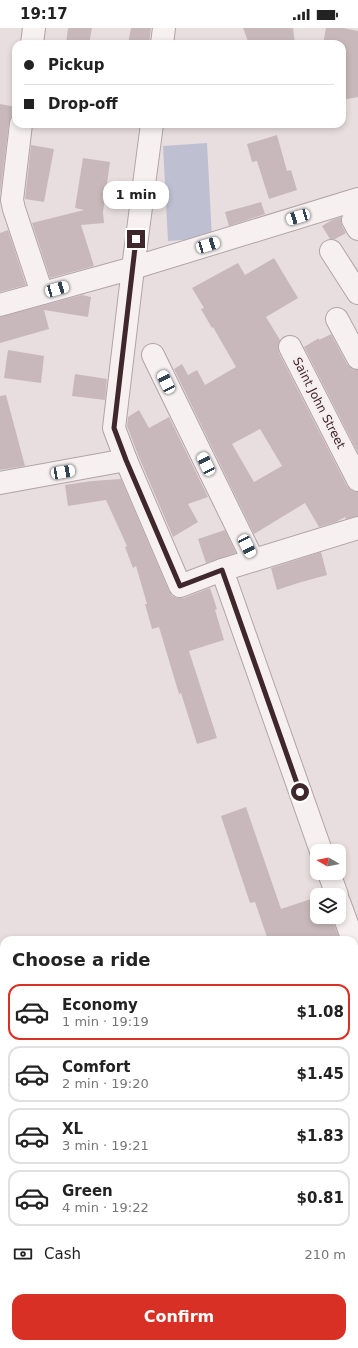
<!DOCTYPE html>
<html lang="en">
<head>
<meta charset="utf-8">
<style>
  body { margin:0; font-family:"DejaVu Sans",sans-serif; background:#f6f6f6; color:#222; height:100vh; display:flex; flex-direction:column; font-size:15px; white-space:nowrap }
  * { box-sizing:border-box; margin:0 }
  p { font-size:13px; color:#767676 }
  .icon { flex:none; width:22px; height:22px; fill:none; stroke:currentColor; stroke-width:2; stroke-linecap:round; stroke-linejoin:round }
  .map { position:relative; flex:1; overflow:hidden }
  .side { position:absolute; left:0px; top:908px; width:358px; height:412px; display:flex; flex-direction:column; background:#fff; border-radius:12px 12px 0 0; box-shadow:0 2px 6px #0003 }
  .side>* { flex:none }
  .top-card { position:absolute; left:12px; top:12px; width:334px; height:88px; border-radius:12px; box-shadow:0 2px 6px #0003; display:grid; align-content:center; height:88px; padding:0 12px; background:#fff }
  .needle { width:26px; rotate:279deg }
  .tools { position:absolute; left:310px; top:816px; display:grid; gap:8px }
  .tools a { display:grid; place-items:center; width:36px; height:36px; border-radius:8px; background:#fff; box-shadow:0 2px 6px #0003; font-size:20px }
  .end { position:absolute; width:18px; height:18px; margin:-9px; border:5px solid #3f272b; background:#fff; box-shadow:0 0 0 2px #fff }
  .from { border-radius:50% }
  .bubble { position:absolute; height:28px; border-radius:12px; background:#fff; box-shadow:0 2px 6px #0003; font-size:13px; font-weight:700; line-height:28px; text-align:center }
  .car { position:absolute; width:12px; height:24px; margin:-12px -6px; border-radius:5px; box-shadow:0 0 3px 1px #0007; background:linear-gradient(#fff 24%,#345 0 40%,#fff 0 76%,#345 0 86%,#fff 0) }
  .top-card b { display:flex; align-items:center; gap:14px; height:38px; font-size:15px }
  .top-card b+b { border-top:1px solid #e0e0e0 }
  .top-card i { width:10px; height:10px; background:#222 }
  ul { padding:0; list-style:none }
  li { display:flex; align-items:center; gap:12px; height:56px; margin:0 8px 6px; padding:0 4px; border:2px solid #e0e0e0; border-radius:12px }
  li div { flex:1 }
  li b { display:block; font-size:15px }
  li em { font-style:normal; font-weight:700 }
  li.on { border-color:#d93025 }
  li>.icon { width:36px; height:36px; stroke-width:1.5 }
  h2 { padding:0 12px; font-size:18px; line-height:48px }
  .pay { display:flex; align-items:center; gap:10px; height:44px; padding:0 12px; font-size:15px }
  .pay p { margin-inline-start:auto }
  .primary-button { display:flex; gap:8px; margin-top:auto; padding:8px 12px }
  .primary-button a { flex:1; height:46px; border-radius:12px; background:#d93025; color:#fff; font-size:16px; font-weight:700; line-height:46px; text-align:center }
  .status { display:flex; justify-content:space-between; align-items:center; height:28px; padding:0 20px; background:#fff; direction:ltr }
  .status svg { height:11px; fill:currentColor }
  .map>svg:first-child { display:block }
  .green { fill:#bec0d2 }
  .building { fill:#c8b8bb; fill-rule:evenodd }
  .lines { fill:none; stroke-linecap:round; stroke-linejoin:round }
  .minor-casing { stroke:#b2a3a6; stroke-width:24 }
  .major-casing { stroke:#b49da1; stroke-width:24 }
  .minor { stroke:#f6f0f1; stroke-width:22 }
  .major { stroke:#fff; stroke-width:22 }
  .route { stroke:#3f272b; stroke-width:5 }
  .labels { text-anchor:middle; dominant-baseline:central; stroke-width:4; stroke-linejoin:round; paint-order:stroke }
  .street-label { font-size:12px; fill:#3f272b; stroke:#f5edef }
</style>
</head>
<body>
<div class="status"><b>19:17</b><svg viewBox="0 0 49 12"><path d="M0 12V9h3v3zM5 12V6h3v6zM10 12V3h3v9zM15 12V0h3v12zM26 1h20v11H26zM47 4h2v5h-2z"/></svg></div>
<div class="map">
<svg width="358" height="1320" viewBox="0 0 358 1320">
  <rect width="100%" height="100%" fill="#e8dee0"/>
  <path class="green" d="M 207,115 L 212,210 L 168,213 L 163,118 Z"/>
  <g class="building">
    <path d="M 68,0 L 92,0 L 89,16 L 66,16 Z"/>
    <path d="M 131,0 L 151,0 L 149,16 L 128,16 Z"/>
    <path d="M 243,0 L 293,0 L 295,16 L 249,16 Z"/>
    <path d="M 326,0 L 343,0 L 358,3 L 358,69 L 342,72 L 342,16 L 323,16 Z"/>
    <path d="M 0,76 L 16,79 L 16,85 L 11,89 L 9,95 L 0,167 Z"/>
    <path d="M 277,107 L 287,143 L 291,142 L 297,162 L 269,171 L 257,133 L 252,134 L 247,116 Z"/>
    <path d="M 31,117 L 54,121 L 44,174 L 25,171 Z"/>
    <path d="M 83,130 L 110,134 L 103,184 L 104,195 L 81,197 L 94,238 L 50,250 L 32,195 L 84,182 L 75,180 Z"/>
    <path d="M 261,174 L 265,186 L 229,198 L 225,184 Z"/>
    <path d="M 341,189 L 342,198 L 346,205 L 335,211 L 330,211 L 322,198 L 332,192 Z"/>
    <path d="M 8,202 L 26,257 L 0,264 L 0,205 Z"/>
    <path d="M 274,230 L 298,270 L 266,289 L 280,312 L 278,318 L 279,325 L 347,458 L 352,463 L 358,464 L 358,488 L 346,491 L 345,489 L 336,494 L 319,499 L 305,475 L 254,506 L 174,341 L 182,336 L 188,347 L 197,342 L 205,357 L 236,339 L 213,299 L 212,300 L 201,281 L 204,280 L 192,260 L 238,235 L 245,247 ZM 260,401 L 282,438 L 254,454 L 232,416 Z"/>
    <path d="M 82,267 L 91,269 L 88,289 L 44,282 L 49,301 L 0,315 L 0,289 Z"/>
    <path d="M 331,306 L 347,336 L 352,341 L 358,342 L 358,425 L 304,319 L 319,310 L 319,312 Z"/>
    <path d="M 8,322 L 44,328 L 41,355 L 4,350 Z"/>
    <path d="M 75,346 L 107,351 L 105,372 L 72,368 Z"/>
    <path d="M 6,367 L 25,438 L 0,442 L 0,368 Z"/>
    <path d="M 139,382 L 149,400 L 169,389 L 208,469 L 188,476 L 198,494 L 173,509 L 138,427 L 127,398 L 128,389 Z"/>
    <path d="M 121,451 L 169,563 L 172,568 L 178,570 L 184,570 L 210,560 L 217,581 L 215,582 L 224,612 L 189,623 L 217,710 L 197,716 L 181,665 L 179,666 L 159,599 L 152,601 L 145,576 L 147,576 L 136,538 L 133,540 L 125,519 L 127,518 L 106,472 L 68,478 L 65,457 L 92,453 Z"/>
    <path d="M 225,502 L 236,525 L 206,535 L 198,511 Z"/>
    <path d="M 321,524 L 327,547 L 298,555 L 277,562 L 271,540 Z"/>
    <path d="M 246,779 L 281,881 L 317,869 L 317,889 L 331,889 L 340,912 L 268,912 L 255,874 L 250,875 L 221,788 Z"/>
  </g>
  <g class="lines">
    <defs>
      <g id="minor">
        <path d="M 32,16 L 34,0"/>
        <path d="M 162,16 L 164,0"/>
        <path d="M 21,96 L 12,172 L 14,181 L 42,265"/>
        <path d="M 152,96 L 133,240 L 114,400 L 126,432 L 180,558 L 222,542 L 358,500"/>
        <path d="M 353,192 L 358,201"/>
        <path d="M 331,223 L 358,265"/>
        <path d="M 0,277 L 133,240 L 358,171"/>
        <path d="M 337,291 L 358,330"/>
        <path d="M 290,319 L 358,452"/>
        <path d="M 153,327 L 253,532"/>
        <path d="M 0,455 L 126,432"/>
        <path d="M 222,542 L 321,823"/>
        <path d="M 329,845 L 337,867"/>
        <path d="M 339,874 L 353,912"/>
      </g>
      <g id="major">
        <path d="M 0,935 L 4,937"/>
        <path d="M 354,1127 L 358,1129"/>
      </g>
    </defs>
    <use href="#minor" class="minor-casing"/>
    <use href="#major" class="major-casing"/>
    <use href="#minor" class="minor"/>
    <use href="#major" class="major"/>
  </g>
  <g class="lines">
    <path class="route" d="M 136,211 L 114,400 L 126,432 L 180,558 L 222,542 L 300,764"/>
  </g>
  <g class="labels">
    <g class="street-label">
      <text transform="translate(319 375) rotate(63)">Saint John Street</text>
    </g>
  </g>
</svg>
<div class="tools">
<a><svg class="needle" viewBox="-14 -14 28 28"><path d="M0-13l5 13h-10z" fill="#e53935"/><path d="M0 13l5-13h-10z" fill="#767676"/></svg></a>
<a><svg class="icon" aria-label="layers" viewBox="0 0 24 24"><path d="M12 4l9 5-9 5-9-5zM3 14l9 5 9-5"/></svg></a>
</div>
<i class="end from" style="left:300px;top:764px"></i>
<i class="end" style="left:136px;top:211px"></i>
<div class="bubble" style="left:103px;top:153px;width:66px">1 min</div>
<i class="car" style="left:298px;top:189px;rotate:253deg"></i>
<i class="car" style="left:208px;top:217px;rotate:73deg"></i>
<i class="car" style="left:57px;top:261px;rotate:74deg"></i>
<i class="car" style="left:166px;top:354px;rotate:334deg"></i>
<i class="car" style="left:206px;top:436px;rotate:334deg"></i>
<i class="car" style="left:63px;top:444px;rotate:80deg"></i>
<i class="car" style="left:247px;top:518px;rotate:154deg"></i>
<div class="top-card">
<b><i class="from"></i>Pickup</b>
<b><i></i>Drop-off</b>
</div>
<section class="side">
<h2>Choose a ride</h2>
<ul>
<li class="on"><svg class="icon" aria-label="car" viewBox="0 0 24 24"><path d="M5 17H2v-5l4-1 3-4h7l3 4 3 1v5h-3M9 17h6M6 11h13"/><circle cx="7" cy="17" r="2"/><circle cx="17" cy="17" r="2"/></svg><div><b>Economy</b><p>1 min · 19:19</p></div><em>$1.08</em></li>
<li><svg class="icon" aria-label="car" viewBox="0 0 24 24"><path d="M5 17H2v-5l4-1 3-4h7l3 4 3 1v5h-3M9 17h6M6 11h13"/><circle cx="7" cy="17" r="2"/><circle cx="17" cy="17" r="2"/></svg><div><b>Comfort</b><p>2 min · 19:20</p></div><em>$1.45</em></li>
<li><svg class="icon" aria-label="car" viewBox="0 0 24 24"><path d="M5 17H2v-5l4-1 3-4h7l3 4 3 1v5h-3M9 17h6M6 11h13"/><circle cx="7" cy="17" r="2"/><circle cx="17" cy="17" r="2"/></svg><div><b>XL</b><p>3 min · 19:21</p></div><em>$1.83</em></li>
<li><svg class="icon" aria-label="car" viewBox="0 0 24 24"><path d="M5 17H2v-5l4-1 3-4h7l3 4 3 1v5h-3M9 17h6M6 11h13"/><circle cx="7" cy="17" r="2"/><circle cx="17" cy="17" r="2"/></svg><div><b>Green</b><p>4 min · 19:22</p></div><em>$0.81</em></li>
</ul>
<div class="pay"><svg class="icon" aria-label="cash" viewBox="0 0 24 24"><path d="M3 7h18v10H3z"/><circle cx="12" cy="12" r="2"/></svg>Cash<p>210 m</p></div>
<div class="primary-button"><a>Confirm</a></div>
</section>
</div>
</body>
</html>
